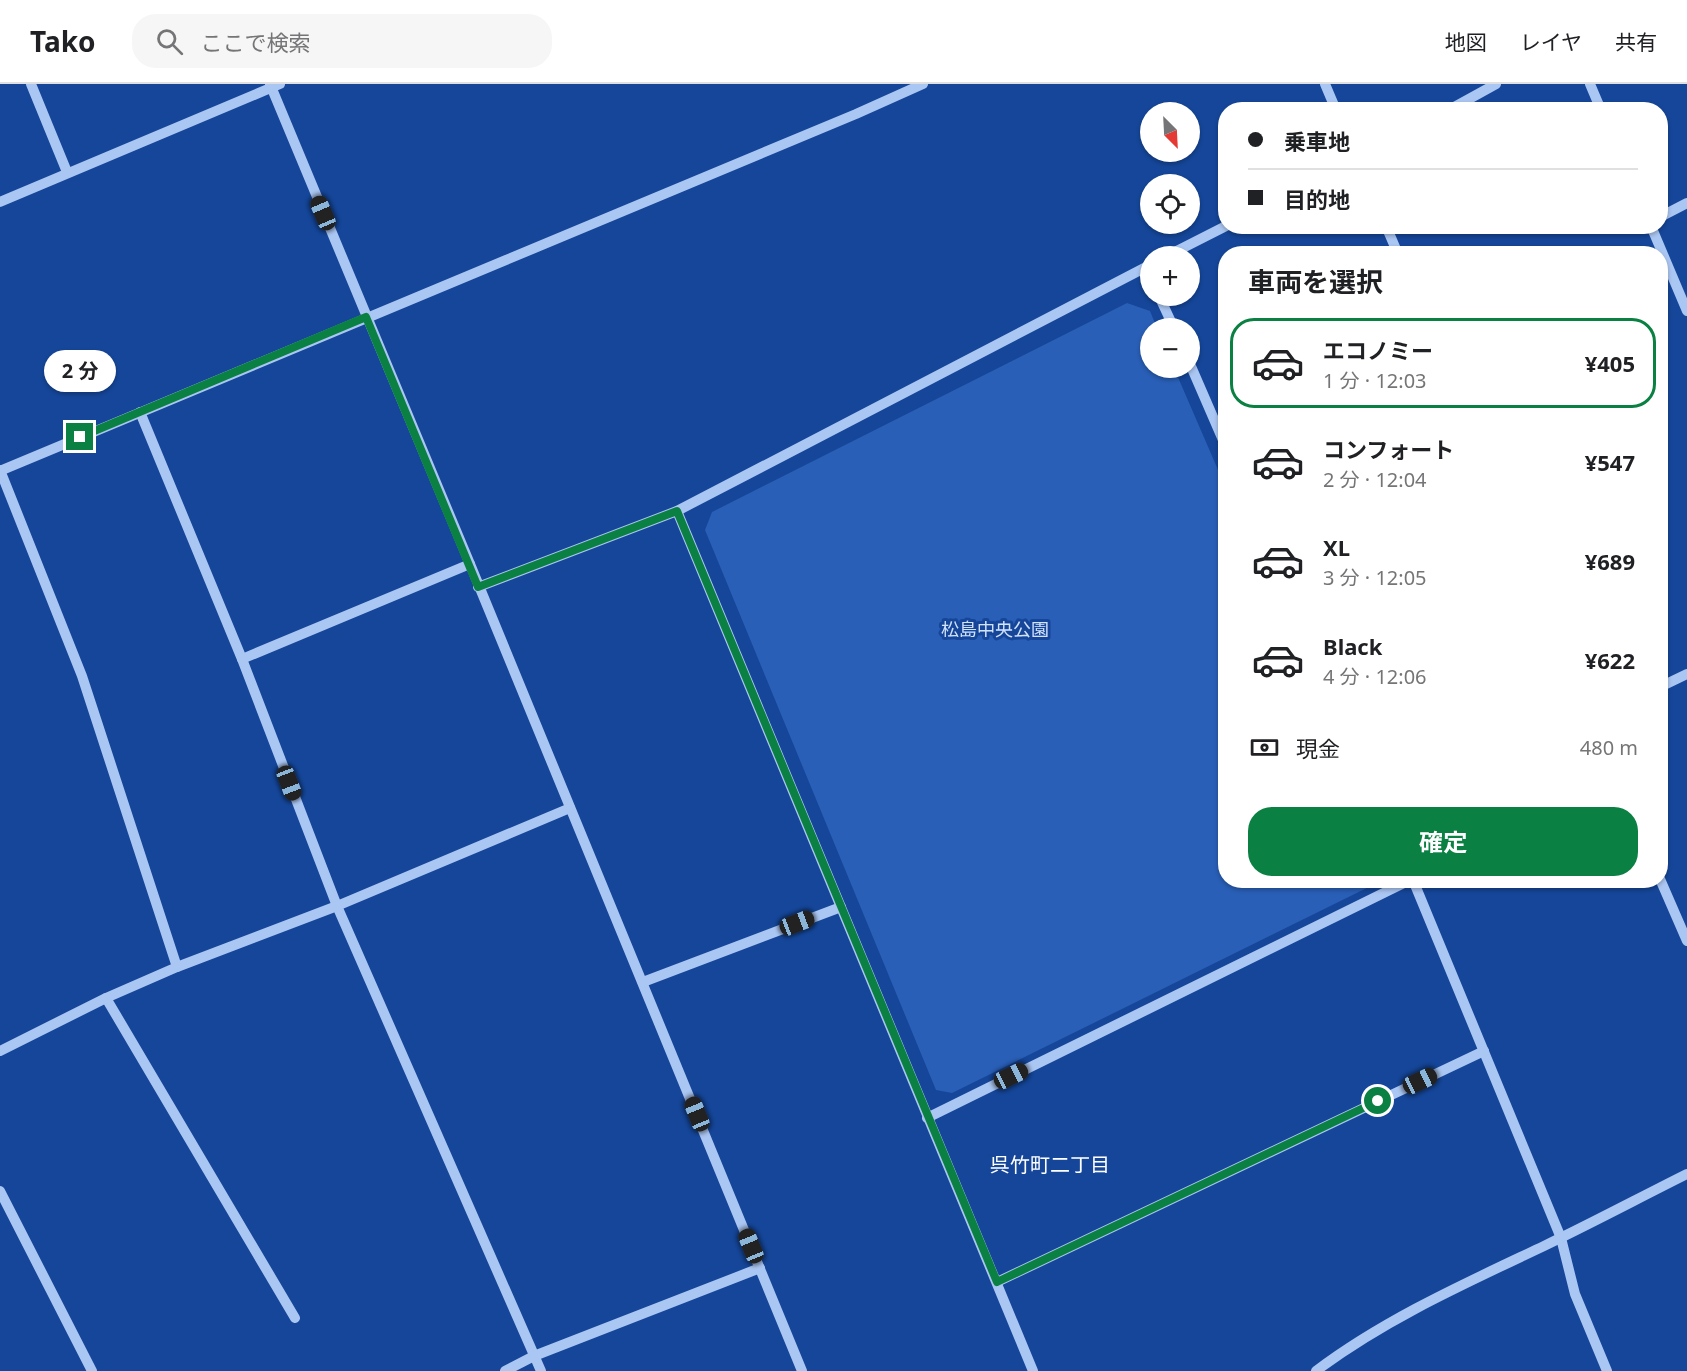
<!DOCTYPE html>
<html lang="ja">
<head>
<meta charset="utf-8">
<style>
  body { margin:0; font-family:"Noto Sans","Noto Sans JP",sans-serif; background:#f6f6f6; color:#202124; height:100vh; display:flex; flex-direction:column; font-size:22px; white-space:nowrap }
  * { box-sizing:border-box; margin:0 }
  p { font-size:20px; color:#757577 }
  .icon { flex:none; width:33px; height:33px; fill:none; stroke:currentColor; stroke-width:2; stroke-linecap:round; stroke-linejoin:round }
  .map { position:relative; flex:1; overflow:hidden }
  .drawer { position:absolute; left:1218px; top:162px; width:450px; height:642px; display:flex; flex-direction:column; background:#fff; border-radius:24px; box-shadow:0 2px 4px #0004 }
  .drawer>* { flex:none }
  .hud { position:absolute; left:1218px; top:18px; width:450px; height:132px; border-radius:24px; box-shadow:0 2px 4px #0004; display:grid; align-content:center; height:132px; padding:0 30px; background:#fff }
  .needle { width:39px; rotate:156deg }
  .buttons { position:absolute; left:1140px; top:18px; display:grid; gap:12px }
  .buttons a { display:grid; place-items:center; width:60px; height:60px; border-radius:50%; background:#fff; box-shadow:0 2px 4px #0004; font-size:30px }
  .end { position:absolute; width:27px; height:27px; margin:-14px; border:8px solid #0b8043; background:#fff; box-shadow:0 0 0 3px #fff }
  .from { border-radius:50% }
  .bubble { position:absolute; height:42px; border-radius:21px; background:#fff; box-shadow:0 2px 4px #0004; font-size:20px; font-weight:700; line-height:42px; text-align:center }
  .car { position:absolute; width:18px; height:36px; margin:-18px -9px; border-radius:8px; box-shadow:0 0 4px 2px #0007; background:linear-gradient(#222 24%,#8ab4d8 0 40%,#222 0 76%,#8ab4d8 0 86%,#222 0) }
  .hud b { display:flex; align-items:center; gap:21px; height:57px; font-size:22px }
  .hud b+b { border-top:2px solid #e0e0e0 }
  .hud i { width:15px; height:15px; background:#202124 }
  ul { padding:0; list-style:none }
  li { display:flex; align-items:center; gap:18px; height:90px; margin:0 12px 9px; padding:0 18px; border:3px solid transparent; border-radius:24px }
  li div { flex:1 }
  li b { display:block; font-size:22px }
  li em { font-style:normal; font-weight:700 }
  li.current { border-color:#0b8043 }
  li>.icon { width:54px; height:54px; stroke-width:1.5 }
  h2 { padding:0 30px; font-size:27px; line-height:72px }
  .pay { display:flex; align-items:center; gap:15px; height:66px; padding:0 30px; font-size:22px }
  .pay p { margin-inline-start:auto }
  .primary-button { display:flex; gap:12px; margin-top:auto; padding:12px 30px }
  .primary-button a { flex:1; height:69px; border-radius:24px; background:#0b8043; color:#fff; font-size:24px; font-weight:700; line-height:69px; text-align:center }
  header { display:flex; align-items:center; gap:36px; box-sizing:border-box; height:84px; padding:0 30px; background:#fff; border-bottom:2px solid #e0e0e0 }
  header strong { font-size:28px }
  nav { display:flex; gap:33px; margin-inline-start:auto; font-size:21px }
  .search { width:420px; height:54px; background:#f6f6f6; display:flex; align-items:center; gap:15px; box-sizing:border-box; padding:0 21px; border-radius:24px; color:#757577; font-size:22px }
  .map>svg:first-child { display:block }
  .green { fill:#295fb7 }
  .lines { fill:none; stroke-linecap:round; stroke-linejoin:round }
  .minor { stroke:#aac6f2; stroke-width:10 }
  .route { stroke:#0b8043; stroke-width:8 }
  .labels { text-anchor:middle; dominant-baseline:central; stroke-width:6; stroke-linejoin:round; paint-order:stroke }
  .park-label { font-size:18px; fill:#d1e2fd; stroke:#154699 }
  .neighbourhood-label { font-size:20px; fill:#fff; stroke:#154699 }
</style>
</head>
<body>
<header>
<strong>Tako</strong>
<div class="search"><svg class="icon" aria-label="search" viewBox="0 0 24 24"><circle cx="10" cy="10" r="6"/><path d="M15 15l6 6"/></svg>ここで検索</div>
<nav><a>地図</a><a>レイヤ</a><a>共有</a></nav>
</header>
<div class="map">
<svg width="1687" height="1287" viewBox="0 0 1687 1287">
  <rect width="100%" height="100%" fill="#154699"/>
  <path class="green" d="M 1127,219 L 1150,227 L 1157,244 L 1150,244 L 1150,284 L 1174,284 L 1225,402 L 1226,796 L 1381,797 L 952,1009 L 936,1006 L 705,446 L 712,428 Z"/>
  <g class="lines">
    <g class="minor">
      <path d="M 31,0 L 67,88"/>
      <path d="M 270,0 L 470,480 L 802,1287"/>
      <path d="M 1325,0 L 1336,26"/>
      <path d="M 1590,0 L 1601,26"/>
      <path d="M 1449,26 L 1496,0"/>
      <path d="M 0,118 L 280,0"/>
      <path d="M 1660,133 L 1687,119"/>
      <path d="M 1386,142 L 1398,170"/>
      <path d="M 1651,142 L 1687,227"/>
      <path d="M 1167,172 L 1226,142"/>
      <path d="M 1159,212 L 1174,244"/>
      <path d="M 1190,280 L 1226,363"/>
      <path d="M 140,328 L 242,575 L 337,822 L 541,1287"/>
      <path d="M 0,386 L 82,592 L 177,883"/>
      <path d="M 0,387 L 856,30 L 923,0"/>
      <path d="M 677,427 L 1033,1287"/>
      <path d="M 478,503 L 677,427 L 1150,181"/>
      <path d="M 242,575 L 470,480"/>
      <path d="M 1660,603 L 1687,590"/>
      <path d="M 1660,795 L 1687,857"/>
      <path d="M 1413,796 L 1561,1154 L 1575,1210 L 1607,1287"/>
      <path d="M 643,898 L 841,823"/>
      <path d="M 106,914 L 295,1234"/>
      <path d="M 0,967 L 106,914 L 177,883 L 337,822 L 570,724"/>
      <path d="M 927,1034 L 1410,796"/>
      <path d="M 0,1107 L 92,1287"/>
      <path d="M 997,1198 L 1484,967"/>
      <path d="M 505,1287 L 534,1272 L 760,1184"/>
      <path d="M 1316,1287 C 1385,1235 1466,1199 1544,1162 C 1592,1139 1639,1114 1687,1090"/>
    </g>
  </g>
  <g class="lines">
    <path class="route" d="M 80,353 L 366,233 L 478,503 L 677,427 L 997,1198 L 1378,1017"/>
  </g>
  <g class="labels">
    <g class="park-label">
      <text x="995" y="545">松島中央公園</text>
    </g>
    <g class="neighbourhood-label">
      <text x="1050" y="1080">呉竹町二丁目</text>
    </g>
  </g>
</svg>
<div class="buttons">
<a><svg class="needle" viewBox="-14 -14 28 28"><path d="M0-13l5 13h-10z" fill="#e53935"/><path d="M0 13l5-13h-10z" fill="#757577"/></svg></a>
<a><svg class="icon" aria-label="locate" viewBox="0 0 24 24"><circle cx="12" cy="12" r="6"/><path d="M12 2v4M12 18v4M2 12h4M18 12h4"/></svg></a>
<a>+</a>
<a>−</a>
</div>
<i class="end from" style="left:1378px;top:1017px"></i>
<i class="end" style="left:80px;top:353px"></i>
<div class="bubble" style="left:44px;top:266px;width:72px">2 分</div>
<i class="car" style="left:323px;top:129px;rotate:337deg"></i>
<i class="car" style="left:289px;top:699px;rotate:159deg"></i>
<i class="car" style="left:797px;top:839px;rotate:69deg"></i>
<i class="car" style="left:1011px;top:992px;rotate:64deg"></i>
<i class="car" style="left:1420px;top:997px;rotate:65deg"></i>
<i class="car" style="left:697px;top:1030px;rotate:338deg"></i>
<i class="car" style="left:751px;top:1162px;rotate:338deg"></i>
<div class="hud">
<b><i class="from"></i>乗車地</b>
<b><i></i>目的地</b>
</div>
<section class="drawer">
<h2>車両を選択</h2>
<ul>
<li class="current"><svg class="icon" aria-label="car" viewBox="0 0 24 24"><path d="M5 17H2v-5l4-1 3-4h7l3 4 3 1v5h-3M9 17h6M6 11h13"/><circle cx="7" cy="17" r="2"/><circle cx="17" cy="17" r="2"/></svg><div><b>エコノミー</b><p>1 分 · 12:03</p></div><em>¥405</em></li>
<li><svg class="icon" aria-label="car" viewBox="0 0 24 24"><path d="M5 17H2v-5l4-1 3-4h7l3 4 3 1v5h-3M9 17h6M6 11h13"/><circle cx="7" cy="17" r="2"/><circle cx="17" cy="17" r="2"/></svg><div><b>コンフォート</b><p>2 分 · 12:04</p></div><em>¥547</em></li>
<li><svg class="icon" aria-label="car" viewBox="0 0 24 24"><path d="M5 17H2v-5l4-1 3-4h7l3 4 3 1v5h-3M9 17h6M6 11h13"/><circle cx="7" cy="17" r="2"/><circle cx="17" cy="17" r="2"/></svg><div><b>XL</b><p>3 分 · 12:05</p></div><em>¥689</em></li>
<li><svg class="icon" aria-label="car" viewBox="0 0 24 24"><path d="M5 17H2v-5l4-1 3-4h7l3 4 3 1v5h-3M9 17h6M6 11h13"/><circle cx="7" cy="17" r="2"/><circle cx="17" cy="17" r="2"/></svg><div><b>Black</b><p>4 分 · 12:06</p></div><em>¥622</em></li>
</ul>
<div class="pay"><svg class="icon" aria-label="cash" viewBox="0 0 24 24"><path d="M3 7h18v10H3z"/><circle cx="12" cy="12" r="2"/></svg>現金<p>480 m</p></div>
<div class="primary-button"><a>確定</a></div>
</section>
</div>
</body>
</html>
